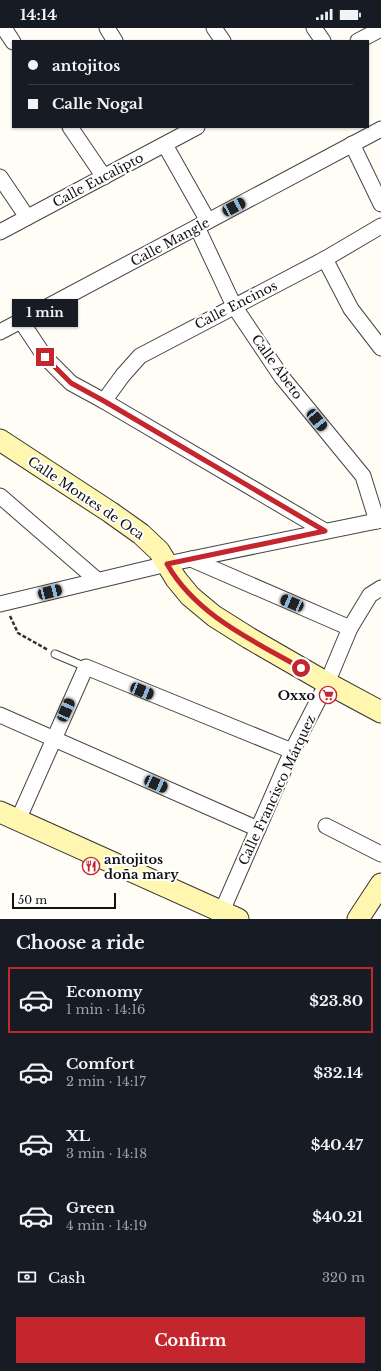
<!DOCTYPE html>
<html lang="en">
<head>
<meta charset="utf-8">
<style>
  body { margin:0; font-family:"Libre Baskerville",serif; background:#242831; color:#f1f3f6; height:100vh; display:flex; flex-direction:column; font-size:15px; white-space:nowrap }
  * { box-sizing:border-box; margin:0 }
  p { font-size:13px; color:#9ea1a6 }
  .icon { flex:none; width:22px; height:22px; fill:none; stroke:currentColor; stroke-width:2; stroke-linecap:round; stroke-linejoin:round }
  .map { position:relative; height:891px; overflow:hidden }
  .side { display:flex; flex-direction:column; background:#171b24; flex:1 }
  .side>* { flex:none }
  .hud { position:absolute; left:12px; top:12px; width:357px; height:88px; border-radius:0px; box-shadow:0 1px 3px #0004; display:grid; align-content:center; height:88px; padding:0 16px; background:#171b24 }
  .scale { position:absolute; left:12px; bottom:10px; width:104px; box-sizing:border-box; padding-left:4px; border:2px solid #111; border-top:0; font-size:11px; line-height:14px; white-space:nowrap; color:#111; -webkit-text-stroke:3px #fff; paint-order:stroke }
  .end { position:absolute; width:18px; height:18px; margin:-9px; border:5px solid #c4262e; background:#fff; box-shadow:0 0 0 2px #fff }
  .from { border-radius:50% }
  .bubble { position:absolute; height:28px; border-radius:0px; background:#171b24; box-shadow:0 1px 3px #0004; font-size:13px; font-weight:800; line-height:28px; text-align:center }
  .car { position:absolute; width:12px; height:24px; margin:-12px -6px; border-radius:5px; box-shadow:0 0 3px 1px #0007; background:linear-gradient(#222 24%,#8ab4d8 0 40%,#222 0 76%,#8ab4d8 0 86%,#222 0) }
  .hud b { display:flex; align-items:center; gap:14px; height:38px; font-size:15px }
  .hud b+b { border-top:1px solid #363941 }
  .hud i { width:10px; height:10px; background:#f1f3f6 }
  ul { padding:0; list-style:none }
  li { display:flex; align-items:center; gap:12px; height:66px; margin:0 8px 6px; padding:0 8px; border:2px solid transparent; border-radius:0px }
  li div { flex:1 }
  li b { display:block; font-size:15px }
  li em { font-style:normal; font-weight:800 }
  li.on { border-color:#c4262e }
  li>.icon { width:36px; height:36px; stroke-width:1.5 }
  h2 { padding:0 16px; font-size:18px; line-height:48px }
  .pay { display:flex; align-items:center; gap:10px; height:44px; padding:0 16px; font-size:15px }
  .pay p { margin-inline-start:auto }
  .cta { display:flex; gap:8px; margin-top:auto; padding:8px 16px }
  .cta a { flex:1; height:46px; border-radius:0px; background:#c4262e; color:#fff; font-size:16px; font-weight:800; line-height:46px; text-align:center }
  .status { display:flex; justify-content:space-between; align-items:center; height:28px; padding:0 20px; background:#171b24; direction:ltr }
  .status svg { height:11px; fill:currentColor }
  .map>svg:first-child { display:block }
  .lines { fill:none; stroke-linecap:round; stroke-linejoin:round }
  .lane-casing { stroke:#444; stroke-width:9 }
  .street-casing { stroke:#444; stroke-width:17 }
  .secondary-casing { stroke:#333; stroke-width:23 }
  .path { stroke:#333; stroke-width:2.5; stroke-dasharray:4 2; stroke-linecap:butt }
  .lane { stroke:#fff; stroke-width:7 }
  .street { stroke:#fff; stroke-width:15 }
  .secondary { stroke:#fff6b0; stroke-width:21 }
  .route { stroke:#c4262e; stroke-width:5 }
  .labels { text-anchor:middle; dominant-baseline:central; stroke-width:4; stroke-linejoin:round; paint-order:stroke }
  .street-label { font-size:13px; fill:#111; stroke:#fff }
  .poi-label { font-size:13px; font-weight:bold; fill:#111; stroke:#fff; text-anchor:end }
</style>
</head>
<body>
<div class="status"><b>14:14</b><svg viewBox="0 0 49 12"><path d="M0 12V9h3v3zM5 12V6h3v6zM10 12V3h3v9zM15 12V0h3v12zM26 1h20v11H26zM47 4h2v5h-2z"/></svg></div>
<div class="map">
<svg width="381" height="891" viewBox="0 0 381 891">
  <rect width="100%" height="100%" fill="#fffdf5"/>
  <g class="lines">
    <defs>
      <path id="lane" d="M 55,626 L 86,639"/>
      <g id="street">
        <path d="M 4,0 L 13,14"/>
        <path d="M 107,0 L 115,13"/>
        <path d="M 214,0 L 223,13"/>
        <path d="M 314,0 L 323,13"/>
        <path d="M 358,13 L 381,1"/>
        <path d="M 70,99 L 104,149"/>
        <path d="M 352,116 L 381,176"/>
        <path d="M 165,117 L 208,193"/>
        <path d="M 0,149 L 27,189"/>
        <path d="M 197,199 L 234,278 L 281,348 L 363,448 L 377,493"/>
        <path d="M 0,204 L 197,99"/>
        <path d="M 325,231 L 351,281 L 381,320"/>
        <path d="M 21,293 L 45,329 L 71,355 L 104,373 L 325,503"/>
        <path d="M 0,304 L 381,101"/>
        <path d="M 104,373 L 123,347 L 140,328 L 325,231 L 381,198"/>
        <path d="M 0,468 L 97,552"/>
        <path d="M 191,531 L 350,600"/>
        <path d="M 0,576 L 167,536 L 381,492"/>
        <path d="M 0,687 L 258,801"/>
        <path d="M 18,792 L 86,639 L 292,723"/>
        <path d="M 326,798 L 381,826"/>
        <path d="M 222,883 L 292,723 L 327,655 L 350,600 L 370,567 L 381,560"/>
      </g>
      <g id="secondary">
        <path d="M 0,412 L 110,484 L 141,506 L 159,523 L 176,551 L 190,568 L 214,588 L 249,610 L 327,655 L 381,684"/>
        <path d="M 0,784 L 238,891"/>
        <path d="M 358,891 L 381,856"/>
      </g>
    </defs>
    <use href="#lane" class="lane-casing"/>
    <use href="#street" class="street-casing"/>
    <use href="#secondary" class="secondary-casing"/>
    <path class="path" d="M 10,588 L 18,605 L 48,622"/>
    <use href="#lane" class="lane"/>
    <use href="#street" class="street"/>
    <use href="#secondary" class="secondary"/>
  </g>
  <g class="lines">
    <path class="route" d="M 45,329 L 71,355 L 104,373 L 325,503 L 167,536 C 196,587 252,612 301,640"/>
  </g>
  <defs>
    <symbol id="supermarket-ring" viewBox="-11 -11 22 22"><circle r="9.5" fill="#fff" stroke="#c4262e" stroke-width="1.5"/><path d="M-6-5.5h2.5l.6 2H6L4.5 2H-2.5L-4.4-4H-6ZM-1.5 3.2a1.3 1.3 0 1 0 .1 0ZM3 3.2a1.3 1.3 0 1 0 .1 0Z" fill="#c4262e"/></symbol>
    <symbol id="restaurant-ring" viewBox="-11 -11 22 22"><circle r="9.5" fill="#fff" stroke="#c4262e" stroke-width="1.5"/><path d="M-5-6h1v4h1v-4h1v4h1v-4h1v5L-1.5 .5V6h-2V.5L-5-1ZM5-6V6H3V1.5H1.5Q1.5-4 5-6Z" fill="#c4262e"/></symbol>
  </defs>
  <g fill-rule="evenodd">
    <use href="#supermarket-ring" x="318" y="657" width="20" height="20"/>
    <use href="#restaurant-ring" x="81" y="828" width="20" height="20"/>
  </g>
  <g class="labels">
    <g class="street-label">
      <text transform="translate(98 152) rotate(-28)">Calle Eucalipto</text>
      <text transform="translate(170 214) rotate(-28)">Calle Mangle</text>
      <text transform="translate(236 277) rotate(-27)">Calle Encinos</text>
      <text transform="translate(277 339) rotate(54)">Calle Abeto</text>
      <text transform="translate(86 470) rotate(34)">Calle Montes de Oca</text>
      <text transform="translate(277 762) rotate(-65)">Calle Francisco Márquez</text>
    </g>
    <g class="poi-label">
      <text x="315" y="667">Oxxo</text>
      <text x="104" y="831" text-anchor="start">antojitos<tspan x="104" dy="15">doña mary</tspan></text>
    </g>
  </g>
</svg>
<div class="scale">50 m</div>
<i class="end from" style="left:301px;top:640px"></i>
<i class="end" style="left:45px;top:329px"></i>
<div class="bubble" style="left:12px;top:271px;width:66px">1 min</div>
<i class="car" style="left:234px;top:179px;rotate:62deg"></i>
<i class="car" style="left:317px;top:392px;rotate:141deg"></i>
<i class="car" style="left:50px;top:564px;rotate:76deg"></i>
<i class="car" style="left:292px;top:575px;rotate:293deg"></i>
<i class="car" style="left:142px;top:663px;rotate:112deg"></i>
<i class="car" style="left:66px;top:682px;rotate:24deg"></i>
<i class="car" style="left:156px;top:756px;rotate:114deg"></i>
<div class="hud">
<b><i class="from"></i>antojitos</b>
<b><i></i>Calle Nogal</b>
</div>
</div>
<section class="side">
<h2>Choose a ride</h2>
<ul>
<li class="on"><svg class="icon" aria-label="car" viewBox="0 0 24 24"><path d="M5 17H2v-5l4-1 3-4h7l3 4 3 1v5h-3M9 17h6M6 11h13"/><circle cx="7" cy="17" r="2"/><circle cx="17" cy="17" r="2"/></svg><div><b>Economy</b><p>1 min · 14:16</p></div><em>$23.80</em></li>
<li><svg class="icon" aria-label="car" viewBox="0 0 24 24"><path d="M5 17H2v-5l4-1 3-4h7l3 4 3 1v5h-3M9 17h6M6 11h13"/><circle cx="7" cy="17" r="2"/><circle cx="17" cy="17" r="2"/></svg><div><b>Comfort</b><p>2 min · 14:17</p></div><em>$32.14</em></li>
<li><svg class="icon" aria-label="car" viewBox="0 0 24 24"><path d="M5 17H2v-5l4-1 3-4h7l3 4 3 1v5h-3M9 17h6M6 11h13"/><circle cx="7" cy="17" r="2"/><circle cx="17" cy="17" r="2"/></svg><div><b>XL</b><p>3 min · 14:18</p></div><em>$40.47</em></li>
<li><svg class="icon" aria-label="car" viewBox="0 0 24 24"><path d="M5 17H2v-5l4-1 3-4h7l3 4 3 1v5h-3M9 17h6M6 11h13"/><circle cx="7" cy="17" r="2"/><circle cx="17" cy="17" r="2"/></svg><div><b>Green</b><p>4 min · 14:19</p></div><em>$40.21</em></li>
</ul>
<div class="pay"><svg class="icon" aria-label="cash" viewBox="0 0 24 24"><path d="M3 7h18v10H3z"/><circle cx="12" cy="12" r="2"/></svg>Cash<p>320 m</p></div>
<div class="cta"><a>Confirm</a></div>
</section>
</body>
</html>
